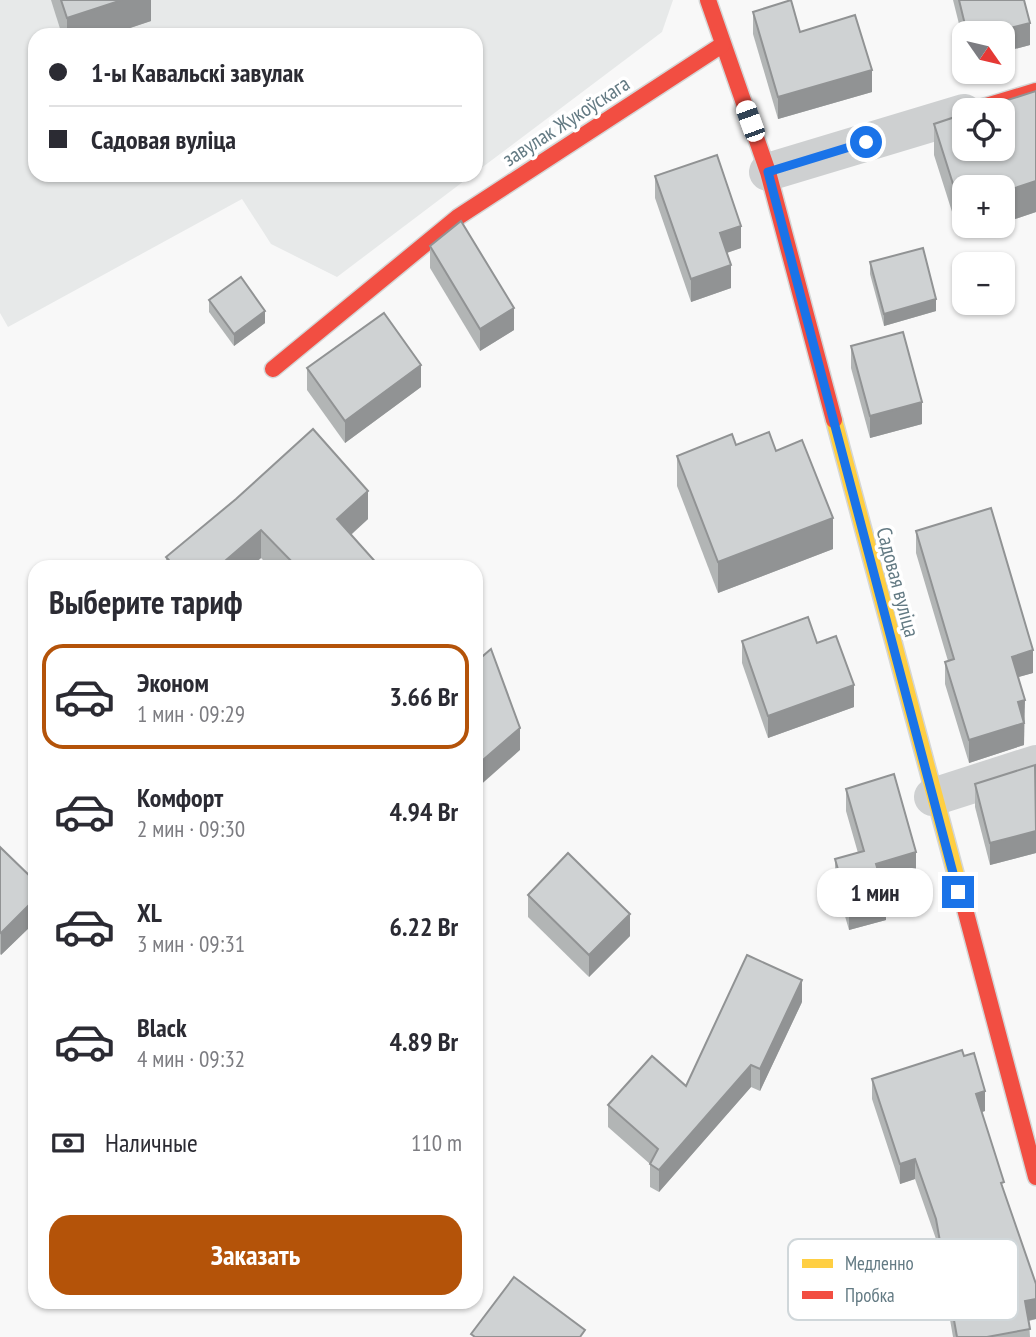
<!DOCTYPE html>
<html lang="ru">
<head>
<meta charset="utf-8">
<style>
  body { margin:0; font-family:"PT Sans Narrow",sans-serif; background:#f2f2f3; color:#2b2b33; height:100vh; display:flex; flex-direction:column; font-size:26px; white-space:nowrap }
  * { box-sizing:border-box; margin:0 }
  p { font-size:23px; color:#7c7c81 }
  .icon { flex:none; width:38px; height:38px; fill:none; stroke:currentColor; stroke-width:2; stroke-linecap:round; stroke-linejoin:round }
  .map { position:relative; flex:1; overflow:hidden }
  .panel { position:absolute; left:28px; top:560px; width:455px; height:749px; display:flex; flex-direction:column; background:#fff; border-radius:21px; box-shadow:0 2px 5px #0004 }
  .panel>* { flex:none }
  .top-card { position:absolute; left:28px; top:28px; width:455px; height:154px; border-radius:21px; box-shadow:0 2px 5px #0004; display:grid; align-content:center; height:154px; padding:0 21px; background:#fff }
  .needle { width:46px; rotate:124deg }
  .controls { position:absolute; left:952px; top:21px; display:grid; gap:14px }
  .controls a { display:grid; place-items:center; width:63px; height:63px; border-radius:14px; background:#fff; box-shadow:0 2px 5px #0004; font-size:35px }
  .end { position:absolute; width:32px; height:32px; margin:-16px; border:9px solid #1a73e8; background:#fff; box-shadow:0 0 0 4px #fff }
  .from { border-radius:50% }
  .bubble { position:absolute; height:49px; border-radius:21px; background:#fff; box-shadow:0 2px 5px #0004; font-size:23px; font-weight:700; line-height:49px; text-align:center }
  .car { position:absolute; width:21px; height:42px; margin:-21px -10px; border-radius:9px; box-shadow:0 0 5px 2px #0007; background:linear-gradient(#fff 24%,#345 0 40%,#fff 0 76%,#345 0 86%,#fff 0) }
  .top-card b { display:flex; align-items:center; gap:24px; height:66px; font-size:26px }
  .top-card b+b { border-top:2px solid #e1e1e2 }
  .top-card i { width:18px; height:18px; background:#2b2b33 }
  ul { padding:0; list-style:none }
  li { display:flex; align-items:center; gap:21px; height:105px; margin:0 14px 10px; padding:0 7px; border:4px solid transparent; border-radius:21px }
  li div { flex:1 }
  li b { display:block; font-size:26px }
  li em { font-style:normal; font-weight:700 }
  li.current { border-color:#b45309 }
  li>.icon { width:63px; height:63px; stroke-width:1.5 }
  h2 { padding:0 21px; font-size:32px; line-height:84px }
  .pay { display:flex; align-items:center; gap:18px; height:77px; padding:0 21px; font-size:26px }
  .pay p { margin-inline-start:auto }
  .button { display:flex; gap:14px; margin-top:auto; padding:14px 21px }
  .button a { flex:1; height:80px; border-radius:21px; background:#b45309; color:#fff; font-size:28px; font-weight:700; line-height:80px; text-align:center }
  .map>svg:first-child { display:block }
  .built { fill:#e7e9e9 }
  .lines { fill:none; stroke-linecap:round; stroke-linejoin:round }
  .slow-casing { stroke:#d4d6d6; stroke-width:19 }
  .jam-casing { stroke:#d4d6d6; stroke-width:19 }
  .street { stroke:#ced0d1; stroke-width:38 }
  .slow { stroke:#ffcf43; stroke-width:16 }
  .jam { stroke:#f24e42; stroke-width:16 }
  .wall { fill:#b2b5b5 }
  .shaded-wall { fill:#919394 }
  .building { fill:#cfd2d3; stroke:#919394; stroke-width:2 }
  .route { stroke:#1a73e8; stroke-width:9 }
  .labels { text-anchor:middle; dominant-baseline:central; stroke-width:7; stroke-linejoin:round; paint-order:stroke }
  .street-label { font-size:21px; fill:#637a83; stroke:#fff }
  .key { fill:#fff; stroke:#d0d7da; stroke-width:2 }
  .key-label { font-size:19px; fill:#637a83 }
</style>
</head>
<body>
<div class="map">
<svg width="1036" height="1337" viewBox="0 0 1036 1337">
  <rect width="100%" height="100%" fill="#f8f8f8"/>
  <path class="built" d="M 0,0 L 673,0 L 662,32 L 476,172 L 476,35 L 35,35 L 35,175 L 472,175 L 337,277 L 271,244 L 242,199 L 8,327 L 0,313 Z"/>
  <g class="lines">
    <defs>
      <path id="slow" d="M 834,420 L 961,894"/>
      <g id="jam">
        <path d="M 708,0 L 768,172 L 834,420"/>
        <path d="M 973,110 L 1036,91"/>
        <path d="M 273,369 L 458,217 L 722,45"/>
        <path d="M 961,894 L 1036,1177"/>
      </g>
    </defs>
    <use href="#slow" class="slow-casing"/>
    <use href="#jam" class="jam-casing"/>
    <g class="street">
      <path d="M 768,172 L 964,113"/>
      <path d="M 933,797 L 1036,764"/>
    </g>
    <use href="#slow" class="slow"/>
    <use href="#jam" class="jam"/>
  </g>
  <g class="wall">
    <path d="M 51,0 L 151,0 L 151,21 L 109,35 L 62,35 Z"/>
    <path d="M 953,0 L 1024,0 L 1030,45 L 1003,52 L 1003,33 L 964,33 L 964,44 Z"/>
    <path d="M 753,12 L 800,32 L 872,92 L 778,119 L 753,34 Z"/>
    <path d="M 1036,91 L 1036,212 L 1003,223 L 1003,187 L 960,237 L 934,155 L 934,124 Z"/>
    <path d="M 655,176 L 741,248 L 727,253 L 731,288 L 691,302 L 655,198 Z"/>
    <path d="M 430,246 L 514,330 L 480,351 L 430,268 Z"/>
    <path d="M 870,262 L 936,311 L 884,326 L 870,274 Z"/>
    <path d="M 209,300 L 265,323 L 234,346 L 209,312 Z"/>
    <path d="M 851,346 L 922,424 L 870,438 L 851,368 Z"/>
    <path d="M 307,368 L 421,387 L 345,443 L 307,390 Z"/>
    <path d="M 776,451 L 833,549 L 718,593 L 677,486 L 677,456 Z"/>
    <path d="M 236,499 L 368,519 L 351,535 L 380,567 L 270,567 L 261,558 L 250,567 L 166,567 L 166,557 Z"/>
    <path d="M 916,531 L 1033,673 L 1018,677 L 1025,722 L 1024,723 L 1024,745 L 969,763 L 945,684 L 945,662 L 948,661 L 916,553 Z"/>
    <path d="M 742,641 L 817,643 L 854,707 L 768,738 L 742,663 Z"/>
    <path d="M 1036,767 L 1036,853 L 990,865 L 975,807 L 975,784 Z"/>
    <path d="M 846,789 L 916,874 L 882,884 L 886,920 L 849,930 L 835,882 L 835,859 L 858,853 L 846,811 Z"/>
    <path d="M 0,847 L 35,881 L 35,922 L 1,955 L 0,954 Z"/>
    <path d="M 528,895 L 630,936 L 589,977 L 528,917 Z"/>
    <path d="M 802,1002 L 760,1091 L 751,1087 L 659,1192 L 650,1187 L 650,1164 L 608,1127 L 608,1105 L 686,1086 Z"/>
    <path d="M 872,1079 L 985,1111 L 982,1112 L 1004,1192 L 1036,1284 L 1036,1319 L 1029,1321 L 1030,1337 L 953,1337 L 936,1239 L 915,1179 L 900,1184 L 872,1099 Z"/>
  </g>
  <g class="shaded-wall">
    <path d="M 122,0 L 151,0 L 151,21 L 109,35 L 67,35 L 67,18 Z"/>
    <path d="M 1030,23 L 1030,45 L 1003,52 L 1003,33 L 990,33 Z"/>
    <path d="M 872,70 L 872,92 L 778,119 L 778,97 Z"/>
    <path d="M 1036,181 L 1036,212 L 1003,223 L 1003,192 Z"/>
    <path d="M 964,204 L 964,226 L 994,226 L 960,237 L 960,206 Z"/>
    <path d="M 741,226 L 741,248 L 720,255 L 720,233 Z"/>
    <path d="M 731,265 L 731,288 L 691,302 L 691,279 Z"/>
    <path d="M 936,299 L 936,311 L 884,326 L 884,314 Z"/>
    <path d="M 514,308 L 514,330 L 480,351 L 480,329 Z"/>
    <path d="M 265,311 L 265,323 L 234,346 L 234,334 Z"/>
    <path d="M 421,365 L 421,387 L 345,443 L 345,421 Z"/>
    <path d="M 922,402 L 922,424 L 870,438 L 870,416 Z"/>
    <path d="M 368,491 L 368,519 L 337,547 L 337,519 Z"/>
    <path d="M 833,518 L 833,549 L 718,593 L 718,562 Z"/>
    <path d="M 261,530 L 261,558 L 250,567 L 218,567 Z"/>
    <path d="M 1033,650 L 1033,673 L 1012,679 L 1012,657 Z"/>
    <path d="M 854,685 L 854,707 L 768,738 L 768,716 Z"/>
    <path d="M 1025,700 L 1024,745 L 969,763 L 969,740 L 1018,702 Z"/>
    <path d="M 520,728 L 520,750 L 476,789 L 476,766 Z"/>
    <path d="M 1036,831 L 1036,853 L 990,865 L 990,843 Z"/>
    <path d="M 916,852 L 916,874 L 876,886 L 876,864 Z"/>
    <path d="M 886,897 L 886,920 L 849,930 L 849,908 Z"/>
    <path d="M 35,899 L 35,922 L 1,955 L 1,933 Z"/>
    <path d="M 630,914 L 630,936 L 589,977 L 589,955 Z"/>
    <path d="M 802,980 L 802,1002 L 760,1091 L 760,1069 Z"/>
    <path d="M 751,1065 L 751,1087 L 659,1192 L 659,1170 Z"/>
    <path d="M 985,1091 L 985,1111 L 976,1114 L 976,1094 Z"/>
    <path d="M 915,1159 L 915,1179 L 900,1184 L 900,1164 Z"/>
    <path d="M 1036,1299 L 1036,1319 L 1025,1321 L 1025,1301 Z"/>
  </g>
  <g class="building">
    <path d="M 61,0 L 122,0 L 67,18 Z"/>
    <path d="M 791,0 L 800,32 L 855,15 L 872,70 L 778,97 L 753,12 Z"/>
    <path d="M 959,0 L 1024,0 L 1030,23 L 990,33 L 967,33 Z"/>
    <path d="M 1036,91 L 1036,181 L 1003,192 L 1003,187 L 964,187 L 964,204 L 960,206 L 934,124 L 964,114 L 964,149 L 1003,149 L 1003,110 L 976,110 Z"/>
    <path d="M 717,155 L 741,226 L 720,233 L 731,265 L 691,279 L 655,176 Z"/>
    <path d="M 461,221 L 514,308 L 480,329 L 430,246 Z"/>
    <path d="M 923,248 L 936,299 L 884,314 L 870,262 Z"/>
    <path d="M 241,277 L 265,311 L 234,334 L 209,300 Z"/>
    <path d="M 384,313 L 421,365 L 345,421 L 307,368 Z"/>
    <path d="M 903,332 L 922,402 L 870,416 L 851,346 Z"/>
    <path d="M 313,429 L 368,491 L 337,519 L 380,567 L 297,567 L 261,530 L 218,567 L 175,567 L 166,557 L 236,499 Z"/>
    <path d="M 769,432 L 776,451 L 802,440 L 833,518 L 718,562 L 677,456 L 732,434 L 736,445 Z"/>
    <path d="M 991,508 L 1033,650 L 1012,657 L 1025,700 L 1018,702 L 1024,723 L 969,740 L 945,662 L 954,659 L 916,531 Z"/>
    <path d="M 808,617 L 817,643 L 836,636 L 854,685 L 768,716 L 742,641 Z"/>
    <path d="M 491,649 L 520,728 L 476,766 L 476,662 Z"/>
    <path d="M 1035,765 L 1036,831 L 990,843 L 975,784 Z"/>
    <path d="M 894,774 L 916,852 L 876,864 L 886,897 L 849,908 L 835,859 L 864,851 L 846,789 Z"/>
    <path d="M 0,847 L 35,881 L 35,899 L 1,933 L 0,932 Z"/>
    <path d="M 568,853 L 630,914 L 589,955 L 528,895 Z"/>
    <path d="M 747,955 L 802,980 L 760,1069 L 751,1065 L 659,1170 L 650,1164 L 658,1149 L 608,1105 L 652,1056 L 686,1086 Z"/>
    <path d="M 962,1050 L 964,1056 L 974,1053 L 985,1091 L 976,1094 L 1004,1182 L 1001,1183 L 1036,1284 L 1036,1299 L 1025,1301 L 1030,1329 L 987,1337 L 957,1337 L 936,1219 L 915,1159 L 900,1164 L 872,1079 Z"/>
    <path d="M 514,1277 L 585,1330 L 580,1337 L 475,1337 L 471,1334 Z"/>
  </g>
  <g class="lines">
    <path class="route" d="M 866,142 L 768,172 L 958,892"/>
  </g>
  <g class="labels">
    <g class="street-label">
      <text transform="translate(566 121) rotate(-33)">завулак Жукоўскага</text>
      <text transform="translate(898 582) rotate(75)">Садовая вуліца</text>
    </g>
  </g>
  <rect x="788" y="1239" width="230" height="81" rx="10" class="key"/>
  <rect x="802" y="1259" width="31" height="9" fill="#ffcf43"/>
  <rect x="802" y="1291" width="31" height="8" fill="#f24e42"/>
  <g class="key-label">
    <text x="845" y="1270">Медленно</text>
    <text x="845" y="1302">Пробка</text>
  </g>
</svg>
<div class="controls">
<a><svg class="needle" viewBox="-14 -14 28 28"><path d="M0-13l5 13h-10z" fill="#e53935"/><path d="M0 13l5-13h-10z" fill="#7c7c81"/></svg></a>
<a><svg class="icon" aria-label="locate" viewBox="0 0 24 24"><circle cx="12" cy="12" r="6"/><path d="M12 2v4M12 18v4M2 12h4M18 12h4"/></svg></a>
<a>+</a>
<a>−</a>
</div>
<i class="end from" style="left:866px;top:142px"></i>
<i class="end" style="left:958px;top:892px"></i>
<div class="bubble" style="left:817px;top:868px;width:116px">1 мин</div>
<i class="car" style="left:750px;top:121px;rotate:340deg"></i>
<div class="top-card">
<b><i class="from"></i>1-ы Кавальскі завулак</b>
<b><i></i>Садовая вуліца</b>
</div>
<section class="panel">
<h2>Выберите тариф</h2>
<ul>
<li class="current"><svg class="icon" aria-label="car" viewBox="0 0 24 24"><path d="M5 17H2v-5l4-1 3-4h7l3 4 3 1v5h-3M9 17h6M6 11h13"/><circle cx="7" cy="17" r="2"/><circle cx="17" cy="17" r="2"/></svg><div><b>Эконом</b><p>1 мин · 09:29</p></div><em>3.66 Br</em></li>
<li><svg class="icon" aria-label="car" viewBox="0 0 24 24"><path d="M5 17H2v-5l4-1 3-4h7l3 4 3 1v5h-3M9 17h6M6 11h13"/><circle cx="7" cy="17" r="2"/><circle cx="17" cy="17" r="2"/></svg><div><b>Комфорт</b><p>2 мин · 09:30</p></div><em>4.94 Br</em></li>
<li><svg class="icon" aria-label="car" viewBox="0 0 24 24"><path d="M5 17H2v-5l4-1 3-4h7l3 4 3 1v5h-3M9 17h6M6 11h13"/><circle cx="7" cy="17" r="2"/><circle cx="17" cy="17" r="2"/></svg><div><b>XL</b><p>3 мин · 09:31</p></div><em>6.22 Br</em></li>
<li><svg class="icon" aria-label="car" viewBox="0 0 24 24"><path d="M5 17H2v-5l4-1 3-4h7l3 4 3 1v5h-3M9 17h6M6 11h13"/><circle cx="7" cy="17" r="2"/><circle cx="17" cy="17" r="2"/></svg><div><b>Black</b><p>4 мин · 09:32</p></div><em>4.89 Br</em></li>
</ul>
<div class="pay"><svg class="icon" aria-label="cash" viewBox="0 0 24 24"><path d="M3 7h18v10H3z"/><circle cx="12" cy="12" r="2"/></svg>Наличные<p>110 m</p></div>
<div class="button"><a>Заказать</a></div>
</section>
</div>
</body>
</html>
